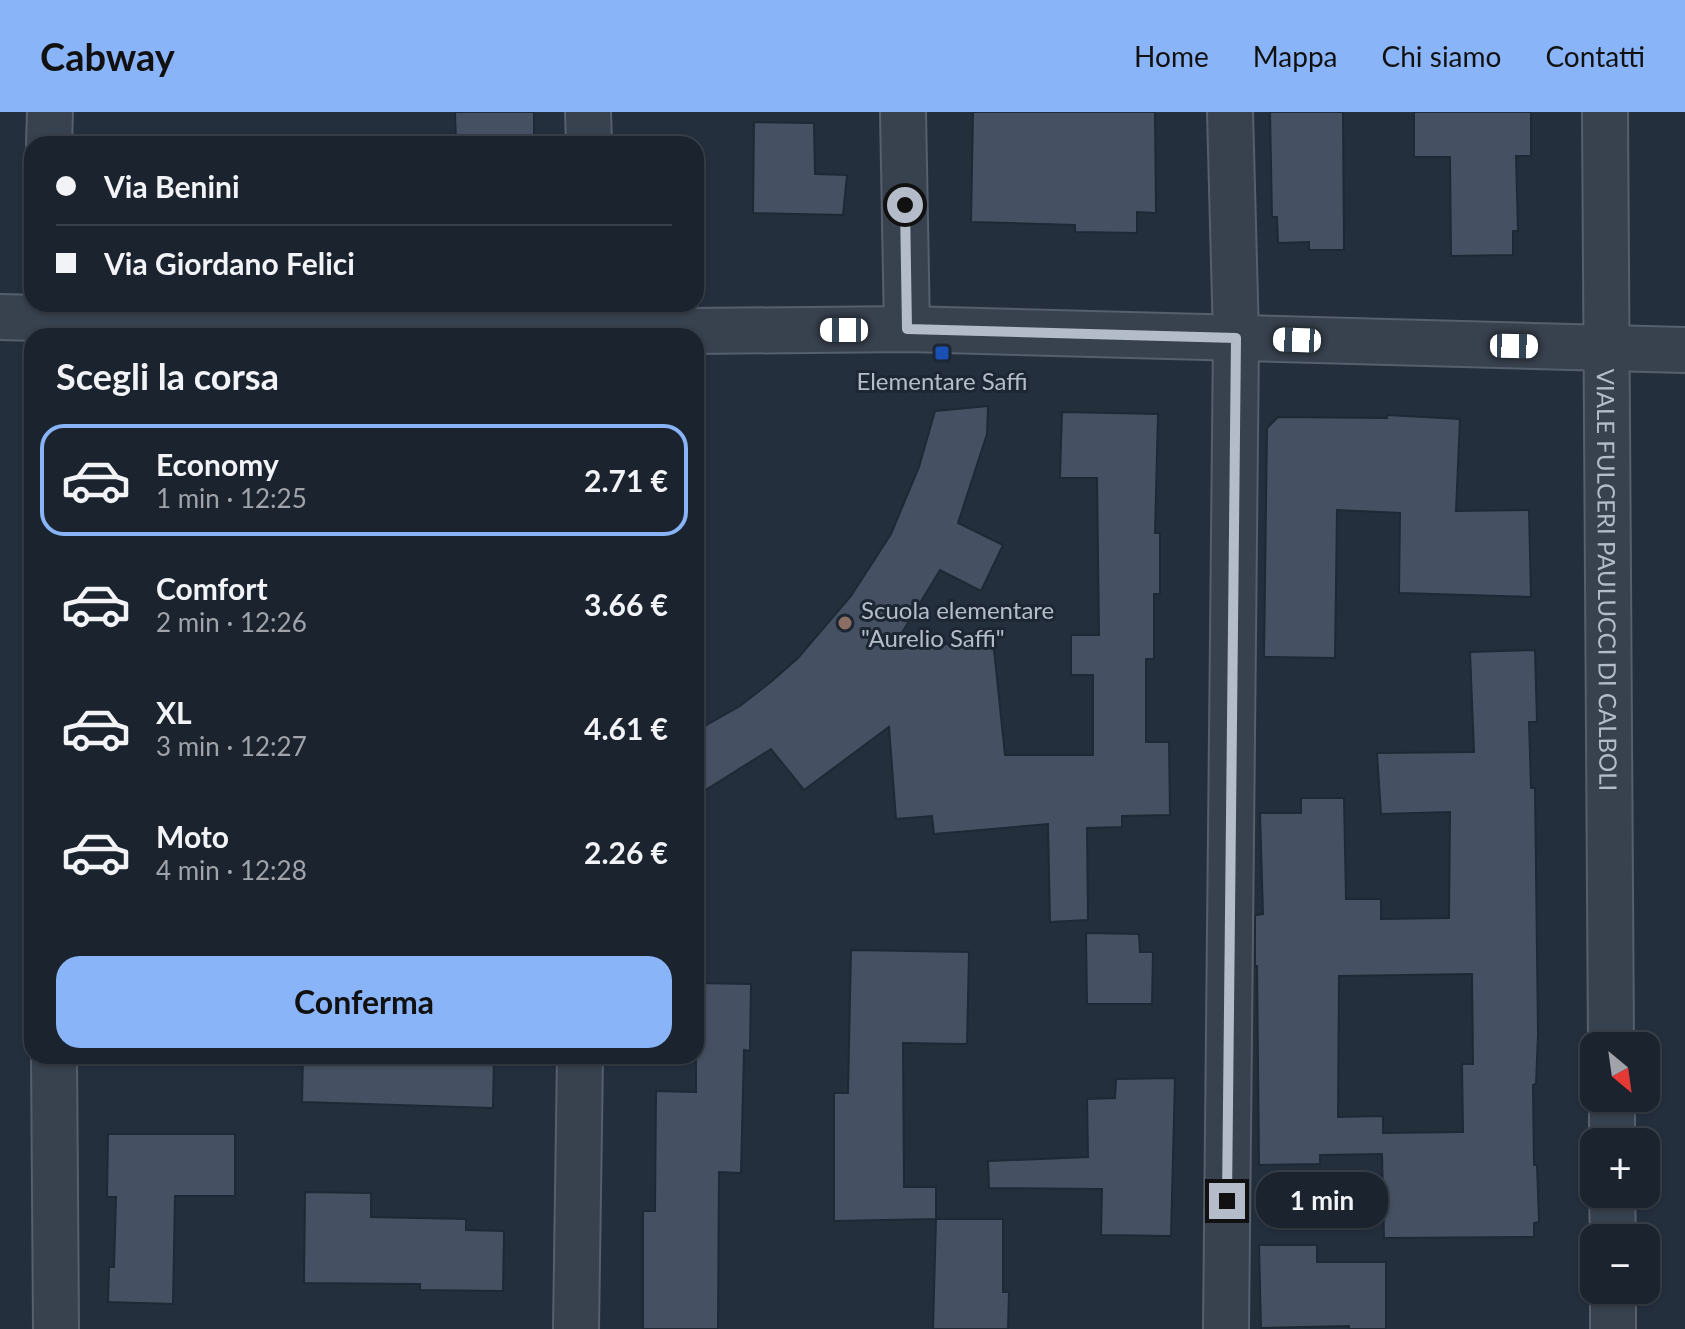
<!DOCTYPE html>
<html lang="it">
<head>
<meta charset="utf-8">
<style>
  body { margin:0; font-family:Lato,sans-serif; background:#282f3a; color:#f1f3f6; height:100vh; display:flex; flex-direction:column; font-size:30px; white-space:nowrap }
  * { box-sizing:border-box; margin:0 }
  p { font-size:26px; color:#a0a4aa }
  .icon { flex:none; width:44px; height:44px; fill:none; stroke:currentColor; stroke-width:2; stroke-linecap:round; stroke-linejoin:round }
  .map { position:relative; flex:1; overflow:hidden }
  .side { position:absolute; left:24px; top:216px; width:680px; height:736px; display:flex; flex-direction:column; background:#1b232e; border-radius:24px; box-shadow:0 2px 6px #0004,0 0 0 2px #39404a }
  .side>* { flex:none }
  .guide { position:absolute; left:24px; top:24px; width:680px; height:176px; border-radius:24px; box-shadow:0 2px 6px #0004,0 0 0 2px #39404a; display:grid; align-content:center; height:176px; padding:0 32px; background:#1b232e }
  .needle { width:52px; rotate:151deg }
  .buttons { position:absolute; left:1580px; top:920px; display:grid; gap:16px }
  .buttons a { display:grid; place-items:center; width:80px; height:80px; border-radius:16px; background:#1b232e; box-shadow:0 2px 6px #0004,0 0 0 2px #39404a; font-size:40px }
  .end { position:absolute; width:36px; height:36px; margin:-18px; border:10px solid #b4bcc9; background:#111; box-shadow:0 0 0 4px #111 }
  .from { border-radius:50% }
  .bubble { position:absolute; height:56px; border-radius:24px; background:#1b232e; box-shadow:0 2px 6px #0004,0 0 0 2px #39404a; font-size:26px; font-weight:700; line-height:56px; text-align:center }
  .car { position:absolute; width:24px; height:48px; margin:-24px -12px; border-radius:10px; box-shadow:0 0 6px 2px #0007; background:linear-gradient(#fff 24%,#345 0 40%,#fff 0 76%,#345 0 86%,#fff 0) }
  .guide b { display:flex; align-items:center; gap:28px; height:76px; font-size:30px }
  .guide b+b { border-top:2px solid #39404a }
  .guide i { width:20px; height:20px; background:#f1f3f6 }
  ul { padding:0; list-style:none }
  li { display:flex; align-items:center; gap:24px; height:112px; margin:0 16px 12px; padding:0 16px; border:4px solid transparent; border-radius:24px }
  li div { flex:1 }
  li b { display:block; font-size:30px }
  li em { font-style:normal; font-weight:700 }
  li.active { border-color:#8ab4f8 }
  li>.icon { width:72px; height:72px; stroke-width:1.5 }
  h2 { padding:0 32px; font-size:36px; line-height:96px }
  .primary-button { display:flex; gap:16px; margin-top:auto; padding:16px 32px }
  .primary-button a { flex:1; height:92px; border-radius:24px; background:#8ab4f8; color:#111; font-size:32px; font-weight:700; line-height:92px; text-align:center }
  header { display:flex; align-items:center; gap:48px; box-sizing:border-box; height:112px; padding:0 40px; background:#8ab4f8; color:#111 }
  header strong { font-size:38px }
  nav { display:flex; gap:44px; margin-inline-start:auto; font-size:28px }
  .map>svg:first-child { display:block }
  .building { fill:#455162; stroke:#1f2835; stroke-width:2; fill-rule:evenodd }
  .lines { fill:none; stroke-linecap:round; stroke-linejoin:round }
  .minor-casing { stroke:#565f6c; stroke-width:48 }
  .tertiary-casing { stroke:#565f6c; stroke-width:48 }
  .minor { stroke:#38414e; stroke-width:44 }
  .tertiary { stroke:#38414e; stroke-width:44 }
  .route { stroke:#b4bcc9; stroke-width:10 }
  .transit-dot { fill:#1a4fb4; stroke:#1d2633; stroke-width:3 }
  .education-dot { fill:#8d6e63; stroke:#1d2633; stroke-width:3 }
  .labels { text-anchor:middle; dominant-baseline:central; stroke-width:6; stroke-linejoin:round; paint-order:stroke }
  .poi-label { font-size:24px; fill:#b4bcc9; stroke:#1d2633 }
  .street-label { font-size:24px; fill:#b4bcc9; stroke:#1d2633 }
</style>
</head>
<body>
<header>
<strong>Cabway</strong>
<nav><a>Home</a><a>Mappa</a><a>Chi siamo</a><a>Contatti</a></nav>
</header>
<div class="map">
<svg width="1685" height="1217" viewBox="0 0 1685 1217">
  <rect width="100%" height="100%" fill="#242f3e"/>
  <g class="building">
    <path d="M 455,0 L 534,0 L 534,32 L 456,32 Z"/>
    <path d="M 973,0 L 1155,0 L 1156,101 L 1137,100 L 1137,121 L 1075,120 L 1075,113 L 971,110 Z"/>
    <path d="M 1270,0 L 1343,0 L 1344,138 L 1309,138 L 1309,130 L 1278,131 L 1277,105 L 1272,105 Z"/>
    <path d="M 1414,0 L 1531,0 L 1531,44 L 1516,44 L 1518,119 L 1513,119 L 1513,143 L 1451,144 L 1450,45 L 1414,45 Z"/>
    <path d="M 754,10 L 814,11 L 815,62 L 847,63 L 843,103 L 753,101 Z"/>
    <path d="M 988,294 L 987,322 L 958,411 L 1003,433 L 981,479 L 940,458 L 892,537 L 993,528 L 1005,643 L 1093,643 L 1093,563 L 1071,563 L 1071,523 L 1099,523 L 1097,366 L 1060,366 L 1062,300 L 1158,302 L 1155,421 L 1160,421 L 1160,482 L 1154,482 L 1154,547 L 1146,547 L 1146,630 L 1169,630 L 1170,703 L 1122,704 L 1122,715 L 1087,716 L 1088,808 L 1050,810 L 1048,712 L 934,722 L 932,704 L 896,707 L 889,615 L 804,678 L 771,637 L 696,684 L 696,619 L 740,594 L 772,569 L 798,546 L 851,484 L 891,422 L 919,355 L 935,299 Z"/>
    <path d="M 1387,303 L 1460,307 L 1456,399 L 1529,398 L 1531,485 L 1399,481 L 1400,401 L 1337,398 L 1335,546 L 1264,545 L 1267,316 L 1278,305 L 1387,306 Z"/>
    <path d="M 1535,538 L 1537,610 L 1529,610 L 1531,676 L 1535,676 L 1538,922 L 1536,972 L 1533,973 L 1534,1053 L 1537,1053 L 1539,1110 L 1534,1111 L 1534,1125 L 1384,1126 L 1382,1042 L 1320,1043 L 1320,1052 L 1259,1053 L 1257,854 L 1255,854 L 1255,803 L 1263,802 L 1260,701 L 1301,701 L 1301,686 L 1344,686 L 1346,787 L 1381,787 L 1381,807 L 1449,806 L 1450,700 L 1381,702 L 1377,641 L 1474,640 L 1470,540 ZM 1472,862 L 1473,952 L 1462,952 L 1463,1020 L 1383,1021 L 1383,1004 L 1338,1005 L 1339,864 Z"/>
    <path d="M 1086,821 L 1139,822 L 1140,840 L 1153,840 L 1152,892 L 1087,892 Z"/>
    <path d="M 851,838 L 969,840 L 967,932 L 903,931 L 904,1075 L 936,1075 L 936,1107 L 834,1109 L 834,981 L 848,981 Z"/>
    <path d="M 696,871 L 751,872 L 750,939 L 744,938 L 741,1061 L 719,1060 L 718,1217 L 643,1217 L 643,1099 L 655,1099 L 656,979 L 696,980 Z"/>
    <path d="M 303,944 L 494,944 L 493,996 L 302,990 Z"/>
    <path d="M 1175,966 L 1171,1124 L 1101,1123 L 1102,1077 L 989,1076 L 988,1049 L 1088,1045 L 1087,987 L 1115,986 L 1116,967 Z"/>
    <path d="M 108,1022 L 235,1022 L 235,1084 L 175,1084 L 173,1192 L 108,1190 L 109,1155 L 114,1155 L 116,1085 L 107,1085 Z"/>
    <path d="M 305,1080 L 371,1081 L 371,1105 L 466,1107 L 466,1118 L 504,1119 L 503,1179 L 420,1178 L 420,1172 L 304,1171 Z"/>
    <path d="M 936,1107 L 1003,1107 L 1003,1180 L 1009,1180 L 1008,1217 L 933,1217 Z"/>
    <path d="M 1259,1133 L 1317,1133 L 1317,1150 L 1386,1150 L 1386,1217 L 1349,1217 L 1349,1214 L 1261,1216 Z"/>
  </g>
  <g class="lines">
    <defs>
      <g id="minor">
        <path d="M 588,0 L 589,32"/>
        <path d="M 903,0 L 907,217"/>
        <path id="s1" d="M 1605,0 L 1611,934"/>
        <path d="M 49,32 L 50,0"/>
        <path d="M 593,192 L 593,224"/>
        <path d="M 54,944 L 56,1217"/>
        <path d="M 1612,986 L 1612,1030"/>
        <path d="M 1612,1082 L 1613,1126"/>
        <path d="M 1613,1178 L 1613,1217"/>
        <path d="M 576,1217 L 580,944"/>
        <path d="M 1226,1217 L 1236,226 L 1230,0"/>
      </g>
      <path id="tertiary" d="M 0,205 L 593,220 L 907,217 L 1685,238"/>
    </defs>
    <use href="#minor" class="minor-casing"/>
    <use href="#tertiary" class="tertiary-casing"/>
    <use href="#minor" class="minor"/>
    <use href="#tertiary" class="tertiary"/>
  </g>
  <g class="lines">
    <path class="route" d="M 905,93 L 907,217 L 1236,226 L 1227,1089"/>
  </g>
  <rect class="transit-dot" x="934" y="233" width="16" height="16" rx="4"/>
  <circle class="education-dot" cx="845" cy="511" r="8"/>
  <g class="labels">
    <g class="poi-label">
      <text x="942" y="268">Elementare Saffi</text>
      <text x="861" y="497" text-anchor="start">Scuola elementare<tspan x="861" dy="28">"Aurelio Saffi"</tspan></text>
    </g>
    <g class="street-label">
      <text stroke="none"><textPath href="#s1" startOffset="468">VIALE FULCERI PAULUCCI DI CALBOLI</textPath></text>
    </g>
  </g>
</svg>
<div class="buttons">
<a><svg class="needle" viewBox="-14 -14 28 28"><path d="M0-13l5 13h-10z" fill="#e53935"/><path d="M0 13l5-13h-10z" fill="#a0a4aa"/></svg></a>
<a>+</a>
<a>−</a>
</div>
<i class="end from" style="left:905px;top:93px"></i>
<i class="end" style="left:1227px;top:1089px"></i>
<div class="bubble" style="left:1256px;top:1060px;width:132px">1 min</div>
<i class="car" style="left:844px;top:218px;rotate:270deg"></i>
<i class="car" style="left:1297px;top:228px;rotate:272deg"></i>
<i class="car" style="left:1514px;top:234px;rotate:91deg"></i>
<div class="guide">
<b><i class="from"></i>Via Benini</b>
<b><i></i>Via Giordano Felici</b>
</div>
<section class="side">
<h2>Scegli la corsa</h2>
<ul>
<li class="active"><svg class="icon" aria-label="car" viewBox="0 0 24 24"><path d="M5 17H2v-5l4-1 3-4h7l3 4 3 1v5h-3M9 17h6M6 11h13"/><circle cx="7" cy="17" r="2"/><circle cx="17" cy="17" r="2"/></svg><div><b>Economy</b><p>1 min · 12:25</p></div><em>2.71 €</em></li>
<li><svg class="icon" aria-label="car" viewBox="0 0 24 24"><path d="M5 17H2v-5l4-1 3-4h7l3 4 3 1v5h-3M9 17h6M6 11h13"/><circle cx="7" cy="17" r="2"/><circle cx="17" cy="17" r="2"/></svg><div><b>Comfort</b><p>2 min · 12:26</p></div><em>3.66 €</em></li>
<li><svg class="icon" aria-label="car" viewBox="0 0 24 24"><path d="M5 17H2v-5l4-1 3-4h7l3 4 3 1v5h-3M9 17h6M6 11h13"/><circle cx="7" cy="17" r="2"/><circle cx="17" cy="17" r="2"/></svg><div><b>XL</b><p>3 min · 12:27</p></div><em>4.61 €</em></li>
<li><svg class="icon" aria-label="car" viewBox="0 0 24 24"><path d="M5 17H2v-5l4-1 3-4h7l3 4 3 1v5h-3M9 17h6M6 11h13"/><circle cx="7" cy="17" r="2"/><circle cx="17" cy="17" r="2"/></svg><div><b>Moto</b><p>4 min · 12:28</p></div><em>2.26 €</em></li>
</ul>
<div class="primary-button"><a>Conferma</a></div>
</section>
</div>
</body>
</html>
